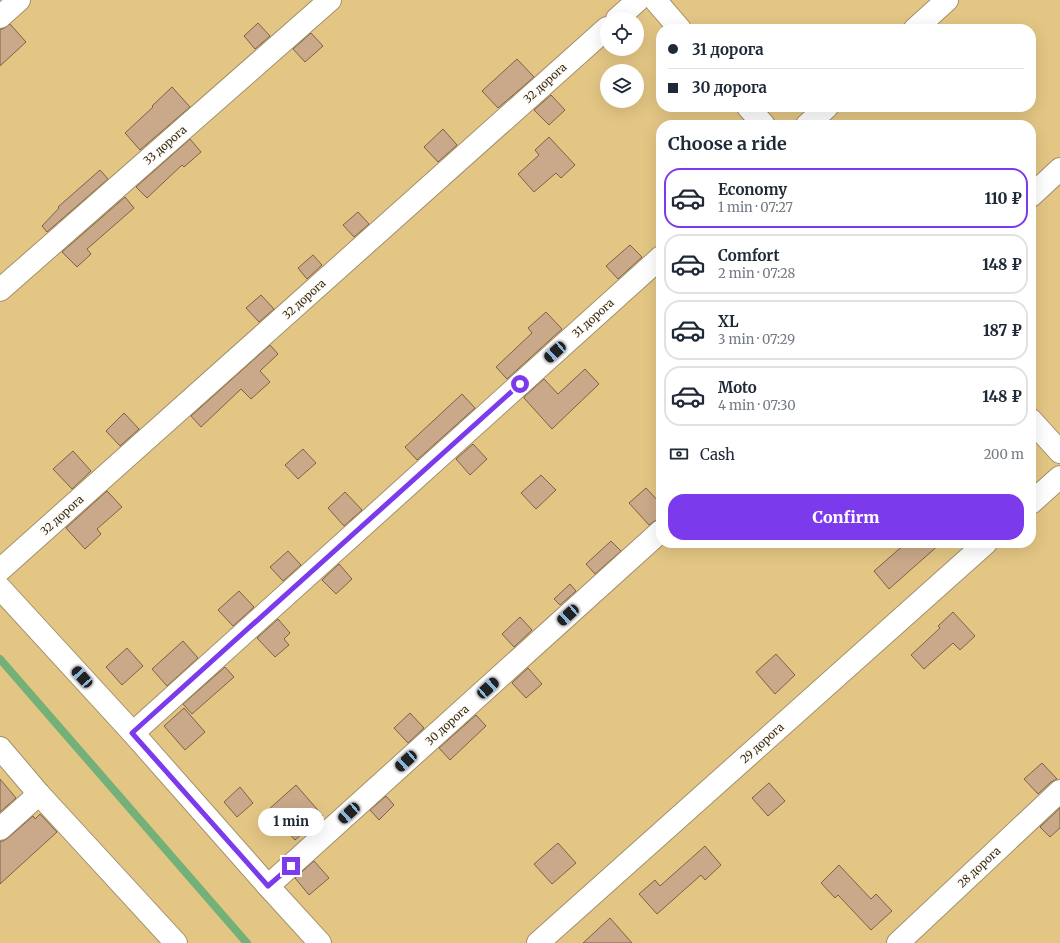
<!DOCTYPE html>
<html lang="en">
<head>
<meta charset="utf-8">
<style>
  body { margin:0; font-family:Merriweather,serif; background:#f2f2f3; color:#1f2937; height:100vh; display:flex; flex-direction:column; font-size:15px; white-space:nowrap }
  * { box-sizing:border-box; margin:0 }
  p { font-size:13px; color:#747a83 }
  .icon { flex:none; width:22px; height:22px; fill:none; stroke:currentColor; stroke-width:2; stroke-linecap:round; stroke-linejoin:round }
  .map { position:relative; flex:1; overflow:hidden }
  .sheet { position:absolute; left:656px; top:120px; width:380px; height:428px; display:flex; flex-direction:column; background:#fff; border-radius:16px; box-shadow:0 4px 16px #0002 }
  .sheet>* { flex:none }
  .top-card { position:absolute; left:656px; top:24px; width:380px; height:88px; border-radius:16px; box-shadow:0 4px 16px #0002; display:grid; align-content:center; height:88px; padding:0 12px; background:#fff }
  .controls { position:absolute; left:600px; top:12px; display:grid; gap:8px }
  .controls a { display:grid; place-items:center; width:44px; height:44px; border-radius:50%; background:#fff; box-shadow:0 4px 16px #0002; font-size:20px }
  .end { position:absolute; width:18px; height:18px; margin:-9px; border:5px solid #7c3aed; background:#fff; box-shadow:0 0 0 2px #fff }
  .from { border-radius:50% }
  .bubble { position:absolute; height:28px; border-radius:14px; background:#fff; box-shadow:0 4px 16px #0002; font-size:13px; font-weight:800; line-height:28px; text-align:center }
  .car { position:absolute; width:12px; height:24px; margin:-12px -6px; border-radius:5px; box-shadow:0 0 3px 1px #0007; background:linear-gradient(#222 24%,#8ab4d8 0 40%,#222 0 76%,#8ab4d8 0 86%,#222 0) }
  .top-card b { display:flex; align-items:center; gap:14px; height:38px; font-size:15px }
  .top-card b+b { border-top:1px solid #e0e1e3 }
  .top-card i { width:10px; height:10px; background:#1f2937 }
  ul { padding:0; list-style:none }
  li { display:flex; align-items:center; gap:12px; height:60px; margin:0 8px 6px; padding:0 4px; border:2px solid #e0e1e3; border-radius:16px }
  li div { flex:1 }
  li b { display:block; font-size:15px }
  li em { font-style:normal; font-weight:800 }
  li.on { border-color:#7c3aed }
  li>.icon { width:36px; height:36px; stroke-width:1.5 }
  h2 { padding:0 12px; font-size:18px; line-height:48px }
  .pay { display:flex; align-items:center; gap:10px; height:44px; padding:0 12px; font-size:15px }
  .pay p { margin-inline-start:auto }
  .cta { display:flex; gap:8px; margin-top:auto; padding:8px 12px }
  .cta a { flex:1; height:46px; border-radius:16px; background:#7c3aed; color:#fff; font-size:16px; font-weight:800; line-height:46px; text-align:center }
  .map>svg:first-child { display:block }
  .green { fill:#e3c684; fill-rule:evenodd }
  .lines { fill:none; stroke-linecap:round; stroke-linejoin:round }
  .stream { stroke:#73b179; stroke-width:8 }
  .building { fill:#c9a989; stroke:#7e6143 }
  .minor-casing { stroke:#a2906a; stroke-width:24 }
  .minor { stroke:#fff; stroke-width:22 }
  .route { stroke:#7c3aed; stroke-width:5 }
  .labels { text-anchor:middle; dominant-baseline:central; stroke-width:3; stroke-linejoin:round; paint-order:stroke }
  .street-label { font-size:11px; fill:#302919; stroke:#fffbf3 }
</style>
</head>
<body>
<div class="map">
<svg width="1060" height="943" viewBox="0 0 1060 943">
  <rect width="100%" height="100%" fill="#ebd9b0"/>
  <path class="green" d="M 0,0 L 1060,0 L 1060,943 L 0,943 ZM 607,19 L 637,19 L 637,49 L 607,49 ZM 661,29 L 1031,29 L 1031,107 L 661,107 ZM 607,71 L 637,71 L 637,101 L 607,101 ZM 661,125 L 1031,125 L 1031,543 L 661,543 Z"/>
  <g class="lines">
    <path class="stream" d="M 0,659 L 247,943"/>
  </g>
  <g class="building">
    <path d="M 258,23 L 270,36 L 255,49 L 244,36 Z"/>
    <path d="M 10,24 L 26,42 L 0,66 L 0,29 L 3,29 Z"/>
    <path d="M 311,33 L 323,46 L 305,62 L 293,49 Z"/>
    <path d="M 517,59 L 534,77 L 498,108 L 482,91 Z"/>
    <path d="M 172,87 L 190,107 L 140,150 L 125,133 L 153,107 L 152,106 Z"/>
    <path d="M 551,95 L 565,110 L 549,125 L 534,110 Z"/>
    <path d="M 443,129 L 457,145 L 438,162 L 424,147 Z"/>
    <path d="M 549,137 L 575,165 L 561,178 L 556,173 L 534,192 L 518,174 L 539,155 L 535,150 Z"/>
    <path d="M 190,139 L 201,152 L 184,167 L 182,165 L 147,198 L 136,187 Z"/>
    <path d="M 100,170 L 108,179 L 47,232 L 42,226 L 59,208 L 58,207 Z"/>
    <path d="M 125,197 L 134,208 L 87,249 L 91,254 L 77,267 L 62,252 Z"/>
    <path d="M 358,212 L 369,224 L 354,237 L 343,225 Z"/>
    <path d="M 630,245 L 642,257 L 618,279 L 606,266 Z"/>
    <path d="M 313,255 L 322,265 L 307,279 L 298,268 Z"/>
    <path d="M 261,295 L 274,309 L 259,322 L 246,308 Z"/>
    <path d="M 546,312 L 562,329 L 507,379 L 496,367 L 532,333 L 528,328 Z"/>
    <path d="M 270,345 L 278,354 L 260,371 L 270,382 L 251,399 L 241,389 L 201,427 L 191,416 Z"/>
    <path d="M 585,369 L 599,384 L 552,429 L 524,398 L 524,397 L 544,379 L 558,394 Z"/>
    <path d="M 462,394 L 475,408 L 417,460 L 405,447 Z"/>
    <path d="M 124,413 L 139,429 L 120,446 L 106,431 Z"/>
    <path d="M 473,444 L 487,459 L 470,475 L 456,459 Z"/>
    <path d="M 303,449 L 316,463 L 298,479 L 285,465 Z"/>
    <path d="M 73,451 L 91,471 L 72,489 L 53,469 Z"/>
    <path d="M 541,475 L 556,490 L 536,509 L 521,493 Z"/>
    <path d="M 646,488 L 661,504 L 661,519 L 658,519 L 653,522 L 649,525 L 629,503 Z"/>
    <path d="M 107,491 L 122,507 L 97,529 L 101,534 L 85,549 L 66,528 Z"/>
    <path d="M 345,492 L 362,510 L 344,526 L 328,508 Z"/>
    <path d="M 611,541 L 621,551 L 595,574 L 586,564 Z"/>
    <path d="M 906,543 L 941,543 L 889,589 L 874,571 Z"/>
    <path d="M 288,551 L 301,565 L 283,581 L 270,567 Z"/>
    <path d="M 339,564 L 352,579 L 336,594 L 322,580 Z"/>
    <path d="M 570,584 L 576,591 L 560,605 L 554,599 Z"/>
    <path d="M 239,591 L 254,607 L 233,626 L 218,610 Z"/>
    <path d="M 953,612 L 975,636 L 960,650 L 953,643 L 924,669 L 911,655 L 940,628 L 938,626 Z"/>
    <path d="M 520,617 L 532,630 L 514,647 L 502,634 Z"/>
    <path d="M 278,619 L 290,633 L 284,639 L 289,645 L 275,657 L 257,638 Z"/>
    <path d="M 183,641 L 198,658 L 167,686 L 152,669 Z"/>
    <path d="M 127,648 L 143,666 L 122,685 L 106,667 Z"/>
    <path d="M 776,654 L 795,675 L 775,694 L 756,672 Z"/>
    <path d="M 225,667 L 234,677 L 192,714 L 183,704 Z"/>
    <path d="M 528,668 L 542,684 L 526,698 L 512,683 Z"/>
    <path d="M 184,708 L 205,732 L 185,750 L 164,726 Z"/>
    <path d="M 410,713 L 424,728 L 408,743 L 394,728 Z"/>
    <path d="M 476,715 L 486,726 L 450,760 L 439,748 Z"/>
    <path d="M 1042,763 L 1057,779 L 1051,782 L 1038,794 L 1024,779 Z"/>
    <path d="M 0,779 L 16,798 L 0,812 Z"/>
    <path d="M 769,783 L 785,801 L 768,816 L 752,798 Z"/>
    <path d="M 296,785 L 323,816 L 295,840 L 268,810 Z"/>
    <path d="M 240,787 L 253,803 L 237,817 L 224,802 Z"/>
    <path d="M 386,796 L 394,805 L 379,820 L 370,810 Z"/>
    <path d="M 1060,808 L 1060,828 L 1050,837 L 1040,827 Z"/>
    <path d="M 40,814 L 57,832 L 0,884 L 0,841 L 3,841 L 8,838 L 33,816 L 35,819 Z"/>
    <path d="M 558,843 L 576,863 L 552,884 L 534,864 Z"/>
    <path d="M 705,846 L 721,865 L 705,880 L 701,875 L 657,914 L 639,894 L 655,880 L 660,886 Z"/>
    <path d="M 314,861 L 329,878 L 309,895 L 295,878 Z"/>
    <path d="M 839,865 L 871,899 L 876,894 L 892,911 L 871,930 L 838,895 L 835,898 L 821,883 Z"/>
    <path d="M 610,918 L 632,943 L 583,943 Z"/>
  </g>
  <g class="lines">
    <defs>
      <g id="minor">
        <path d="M 655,0 L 680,29"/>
        <path d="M 0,17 L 19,0"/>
        <path d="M 617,19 L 638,0"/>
        <path d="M 915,29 L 947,0"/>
        <path d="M 748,107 L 764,125"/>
        <path d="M 807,125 L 827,107"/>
        <path d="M 1031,196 L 1060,169"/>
        <path d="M 0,290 L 330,0"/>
        <path d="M 1031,420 L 1060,452"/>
        <path d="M 1031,503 L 1060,477"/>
        <path d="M 0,570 L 607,28"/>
        <path d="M 0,588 L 133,733 L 268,886 L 320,943"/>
        <path d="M 133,733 L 661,257"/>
        <path d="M 0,748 L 39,794 L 176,943"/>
        <path d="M 0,829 L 39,794"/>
        <path d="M 268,886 L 661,531"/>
        <path d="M 538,943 L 986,543"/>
        <path d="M 898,943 L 1060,791"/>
      </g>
    </defs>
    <use href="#minor" class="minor-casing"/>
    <use href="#minor" class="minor"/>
  </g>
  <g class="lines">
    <path class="route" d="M 291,866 L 268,886 L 132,733 L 520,384"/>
  </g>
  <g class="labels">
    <g class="street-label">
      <text transform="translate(545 83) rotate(-42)">32 дорога</text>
      <text transform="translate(165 145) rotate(-41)">33 дорога</text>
      <text transform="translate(304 299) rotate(-42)">32 дорога</text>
      <text transform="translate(593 318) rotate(-42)">31 дорога</text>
      <text transform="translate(62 515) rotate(-42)">32 дорога</text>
      <text transform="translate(447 725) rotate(-42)">30 дорога</text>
      <text transform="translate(762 743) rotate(-42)">29 дорога</text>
      <text transform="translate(979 867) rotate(-43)">28 дорога</text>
    </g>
  </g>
</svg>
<div class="controls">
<a><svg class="icon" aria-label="locate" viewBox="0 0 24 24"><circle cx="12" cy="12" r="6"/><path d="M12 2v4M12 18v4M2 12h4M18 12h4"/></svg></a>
<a><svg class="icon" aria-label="layers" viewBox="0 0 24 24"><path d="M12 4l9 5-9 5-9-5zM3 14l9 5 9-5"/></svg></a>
</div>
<i class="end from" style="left:520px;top:384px"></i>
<i class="end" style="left:291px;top:866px"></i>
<div class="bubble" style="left:258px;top:808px;width:66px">1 min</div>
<i class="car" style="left:555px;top:352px;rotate:228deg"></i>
<i class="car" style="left:568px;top:615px;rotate:228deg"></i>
<i class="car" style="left:82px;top:677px;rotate:318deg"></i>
<i class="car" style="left:488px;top:688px;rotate:48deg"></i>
<i class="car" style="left:406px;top:761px;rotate:228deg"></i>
<i class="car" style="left:349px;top:813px;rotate:228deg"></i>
<div class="top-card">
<b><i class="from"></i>31 дорога</b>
<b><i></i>30 дорога</b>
</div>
<section class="sheet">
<h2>Choose a ride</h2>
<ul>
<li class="on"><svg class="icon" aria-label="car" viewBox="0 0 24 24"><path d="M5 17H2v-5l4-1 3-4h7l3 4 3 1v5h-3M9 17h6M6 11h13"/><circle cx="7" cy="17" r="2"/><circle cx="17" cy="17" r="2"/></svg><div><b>Economy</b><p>1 min · 07:27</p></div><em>110 ₽</em></li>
<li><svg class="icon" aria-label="car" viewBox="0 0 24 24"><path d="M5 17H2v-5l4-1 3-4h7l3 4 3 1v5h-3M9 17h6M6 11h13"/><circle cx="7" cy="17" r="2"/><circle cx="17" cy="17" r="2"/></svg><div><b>Comfort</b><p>2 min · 07:28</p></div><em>148 ₽</em></li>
<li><svg class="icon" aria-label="car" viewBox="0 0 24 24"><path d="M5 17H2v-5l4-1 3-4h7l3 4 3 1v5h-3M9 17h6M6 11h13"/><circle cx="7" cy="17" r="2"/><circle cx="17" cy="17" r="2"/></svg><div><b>XL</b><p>3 min · 07:29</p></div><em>187 ₽</em></li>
<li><svg class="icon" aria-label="car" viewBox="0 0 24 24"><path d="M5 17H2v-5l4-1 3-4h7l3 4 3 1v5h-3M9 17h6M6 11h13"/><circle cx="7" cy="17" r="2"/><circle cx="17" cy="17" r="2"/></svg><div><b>Moto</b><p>4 min · 07:30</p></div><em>148 ₽</em></li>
</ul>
<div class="pay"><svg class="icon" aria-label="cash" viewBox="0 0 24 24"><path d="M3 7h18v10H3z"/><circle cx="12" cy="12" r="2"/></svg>Cash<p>200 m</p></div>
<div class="cta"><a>Confirm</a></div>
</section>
</div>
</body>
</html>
